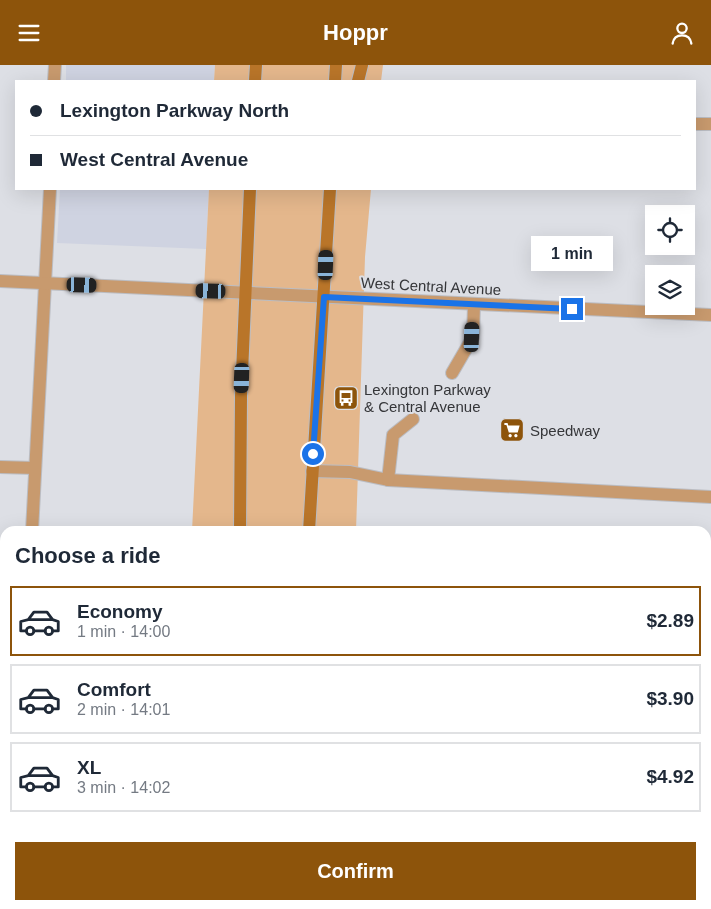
<!DOCTYPE html>
<html lang="en">
<head>
<meta charset="utf-8">
<style>
  body { margin:0; font-family:Helvetica,sans-serif; background:#f2f2f3; color:#1f2937; height:100vh; display:flex; flex-direction:column; font-size:19px; white-space:nowrap }
  * { box-sizing:border-box; margin:0 }
  p { font-size:16px; color:#747a83 }
  .icon { flex:none; width:28px; height:28px; fill:none; stroke:currentColor; stroke-width:2; stroke-linecap:round; stroke-linejoin:round }
  .map { position:relative; flex:1; overflow:hidden }
  .panel { position:absolute; left:0px; top:461px; width:711px; height:384px; display:flex; flex-direction:column; background:#fff; border-radius:15px 15px 0 0; box-shadow:0 5px 20px #0002 }
  .panel>* { flex:none }
  .hud { position:absolute; left:15px; top:15px; width:681px; height:110px; border-radius:0px; box-shadow:0 5px 20px #0002; display:grid; align-content:center; height:110px; padding:0 15px; background:#fff }
  .fabs { position:absolute; left:645px; top:140px; display:grid; gap:10px }
  .fabs a { display:grid; place-items:center; width:50px; height:50px; border-radius:0px; background:#fff; box-shadow:0 5px 20px #0002; font-size:25px }
  .end { position:absolute; width:22px; height:22px; margin:-11px; border:6px solid #1a73e8; background:#fff; box-shadow:0 0 0 2px #fff }
  .from { border-radius:50% }
  .bubble { position:absolute; height:35px; border-radius:0px; background:#fff; box-shadow:0 5px 20px #0002; font-size:16px; font-weight:700; line-height:35px; text-align:center }
  .car { position:absolute; width:15px; height:30px; margin:-15px -8px; border-radius:6px; box-shadow:0 0 4px 1px #0007; background:linear-gradient(#222 24%,#8ab4d8 0 40%,#222 0 76%,#8ab4d8 0 86%,#222 0) }
  .hud b { display:flex; align-items:center; gap:18px; height:48px; font-size:19px }
  .hud b+b { border-top:1px solid #e0e1e3 }
  .hud i { width:12px; height:12px; background:#1f2937 }
  ul { padding:0; list-style:none }
  li { display:flex; align-items:center; gap:15px; height:70px; margin:0 10px 8px; padding:0 5px; border:2px solid #e0e1e3; border-radius:0px }
  li div { flex:1 }
  li b { display:block; font-size:19px }
  li em { font-style:normal; font-weight:700 }
  li.current { border-color:#8d540b }
  li>.icon { width:45px; height:45px; stroke-width:1.5 }
  h2 { padding:0 15px; font-size:22px; line-height:60px }
  .primary-button { display:flex; gap:10px; margin-top:auto; padding:10px 15px }
  .primary-button a { flex:1; height:58px; border-radius:0px; background:#8d540b; color:#fff; font-size:20px; font-weight:700; line-height:58px; text-align:center }
  header { display:flex; justify-content:space-between; align-items:center; height:65px; padding:0 15px; background:#8d540b; color:#fff; font-size:22px; font-weight:700 }
  .map>svg:first-child { display:block }
  .built { fill:#cfd3e1 }
  .green { fill:#e4b78c }
  .lines { fill:none; stroke-linecap:round; stroke-linejoin:round }
  .service-casing { stroke:#bbbdc3; stroke-width:14 }
  .minor-casing { stroke:#bbbdc3; stroke-width:14 }
  .secondary-casing { stroke:#bbbdc3; stroke-width:14 }
  .service { stroke:#c89a6e; stroke-width:12 }
  .minor { stroke:#c89a6e; stroke-width:12 }
  .secondary { stroke:#b97529; stroke-width:12 }
  .route { stroke:#1a73e8; stroke-width:6 }
  .labels { text-anchor:middle; dominant-baseline:central; stroke-width:4; stroke-linejoin:round; paint-order:stroke }
  .street-label { font-size:15px; fill:#353639; stroke:#dddfe5 }
  .poi-label { font-size:15px; fill:#353639; stroke:#dddfe5; text-anchor:start }
</style>
</head>
<body>
<header><svg class="icon" aria-label="menu" viewBox="0 0 24 24"><path d="M4 6h16M4 12h16M4 18h16"/></svg>Hoppr<svg class="icon" aria-label="person" viewBox="0 0 24 24"><circle cx="12" cy="8" r="4"/><path d="M4 21q1-7 8-7t8 7"/></svg></header>
<div class="map">
<svg width="711" height="844" viewBox="0 0 711 844">
  <rect width="100%" height="100%" fill="#dddfe5"/>
  <g class="built">
    <path d="M 66,0 L 215,0 L 214,16 L 66,16 Z"/>
    <path d="M 60,124 L 209,124 L 206,184 L 57,178 Z"/>
    <path d="M 706,620 L 711,620 L 711,844 L 634,844 L 634,840 L 706,840 Z"/>
  </g>
  <g class="green">
    <path d="M 215,0 L 383,0 L 381,16 L 214,16 Z"/>
    <path d="M 209,124 L 371,124 L 365,192 L 356,466 L 192,466 Z"/>
    <rect x="153" y="840" width="182" height="4"/>
  </g>
  <g class="lines">
    <defs>
      <g id="service">
        <path d="M 54,16 L 55,0"/>
        <path d="M 695,59 L 711,59"/>
        <path d="M 452,308 L 473,272 L 474,239"/>
        <path d="M 0,402 L 35,403"/>
        <path d="M 312,406 L 350,407 L 388,415 L 711,432"/>
        <path d="M 388,415 L 393,370 L 413,354"/>
        <path d="M 32,466 L 50,124"/>
        <path d="M 706,594 L 711,594"/>
        <path d="M 237,840 L 311,844"/>
        <path d="M 505,840 L 586,844"/>
        <path d="M 420,844 L 451,840"/>
        <path d="M 600,844 L 600,840"/>
      </g>
      <g id="minor">
        <path d="M 0,216 L 711,250"/>
        <path d="M 0,590 L 5,591"/>
      </g>
      <g id="secondary">
        <path d="M 255,16 L 256,0"/>
        <path d="M 335,16 L 336,0"/>
        <path d="M 358,16 L 362,0"/>
        <path d="M 240,466 L 241,331 L 250,124"/>
        <path d="M 309,466 L 330,124"/>
        <path d="M 229,844 L 229,840"/>
        <path d="M 290,844 L 290,840"/>
      </g>
    </defs>
    <use href="#service" class="service-casing"/>
    <use href="#minor" class="minor-casing"/>
    <use href="#secondary" class="secondary-casing"/>
    <use href="#service" class="service"/>
    <use href="#minor" class="minor"/>
    <use href="#secondary" class="secondary"/>
  </g>
  <g class="lines">
    <path class="route" d="M 313,389 L 324,232 L 572,244"/>
  </g>
  <defs>
    <symbol id="bus-square" viewBox="-11 -11 22 22"><rect x="-9" y="-9" width="18" height="18" rx="4" fill="#8d540b" stroke="#dddfe5"/><path d="M-5-6H5V4H4V6H2V4H-2V6H-4V4H-5ZM-3.5-4V0h7V-4ZM-3.5 1.2v1.5H-2V1.2ZM2 1.2v1.5H3.5V1.2Z" fill="#fff"/></symbol>
    <symbol id="supermarket-square" viewBox="-11 -11 22 22"><rect x="-9" y="-9" width="18" height="18" rx="4" fill="#8d540b" stroke="#dddfe5"/><path d="M-6-5.5h2.5l.6 2H6L4.5 2H-2.5L-4.4-4H-6ZM-1.5 3.2a1.3 1.3 0 1 0 .1 0ZM3 3.2a1.3 1.3 0 1 0 .1 0Z" fill="#fff"/></symbol>
  </defs>
  <g fill-rule="evenodd">
    <use href="#bus-square" x="332" y="319" width="28" height="28"/>
    <use href="#supermarket-square" x="498" y="351" width="28" height="28"/>
  </g>
  <g class="labels">
    <g class="street-label">
      <text transform="translate(431 221) rotate(3)">West Central Avenue</text>
    </g>
    <g class="poi-label">
      <text x="364" y="324">Lexington Parkway<tspan x="364" dy="17">&amp; Central Avenue</tspan></text>
      <text x="530" y="365">Speedway</text>
    </g>
  </g>
</svg>
<div class="fabs">
<a><svg class="icon" aria-label="locate" viewBox="0 0 24 24"><circle cx="12" cy="12" r="6"/><path d="M12 2v4M12 18v4M2 12h4M18 12h4"/></svg></a>
<a><svg class="icon" aria-label="layers" viewBox="0 0 24 24"><path d="M12 4l9 5-9 5-9-5zM3 14l9 5 9-5"/></svg></a>
</div>
<i class="end from" style="left:313px;top:389px"></i>
<i class="end" style="left:572px;top:244px"></i>
<div class="bubble" style="left:531px;top:171px;width:82px">1 min</div>
<i class="car" style="left:326px;top:200px;rotate:2deg"></i>
<i class="car" style="left:82px;top:220px;rotate:92deg"></i>
<i class="car" style="left:211px;top:226px;rotate:272deg"></i>
<i class="car" style="left:472px;top:272px;rotate:2deg"></i>
<i class="car" style="left:242px;top:313px;rotate:182deg"></i>
<div class="hud">
<b><i class="from"></i>Lexington Parkway North</b>
<b><i></i>West Central Avenue</b>
</div>
<section class="panel">
<h2>Choose a ride</h2>
<ul>
<li class="current"><svg class="icon" aria-label="car" viewBox="0 0 24 24"><path d="M5 17H2v-5l4-1 3-4h7l3 4 3 1v5h-3M9 17h6M6 11h13"/><circle cx="7" cy="17" r="2"/><circle cx="17" cy="17" r="2"/></svg><div><b>Economy</b><p>1 min · 14:00</p></div><em>$2.89</em></li>
<li><svg class="icon" aria-label="car" viewBox="0 0 24 24"><path d="M5 17H2v-5l4-1 3-4h7l3 4 3 1v5h-3M9 17h6M6 11h13"/><circle cx="7" cy="17" r="2"/><circle cx="17" cy="17" r="2"/></svg><div><b>Comfort</b><p>2 min · 14:01</p></div><em>$3.90</em></li>
<li><svg class="icon" aria-label="car" viewBox="0 0 24 24"><path d="M5 17H2v-5l4-1 3-4h7l3 4 3 1v5h-3M9 17h6M6 11h13"/><circle cx="7" cy="17" r="2"/><circle cx="17" cy="17" r="2"/></svg><div><b>XL</b><p>3 min · 14:02</p></div><em>$4.92</em></li>
</ul>
<div class="primary-button"><a>Confirm</a></div>
</section>
</div>
</body>
</html>
